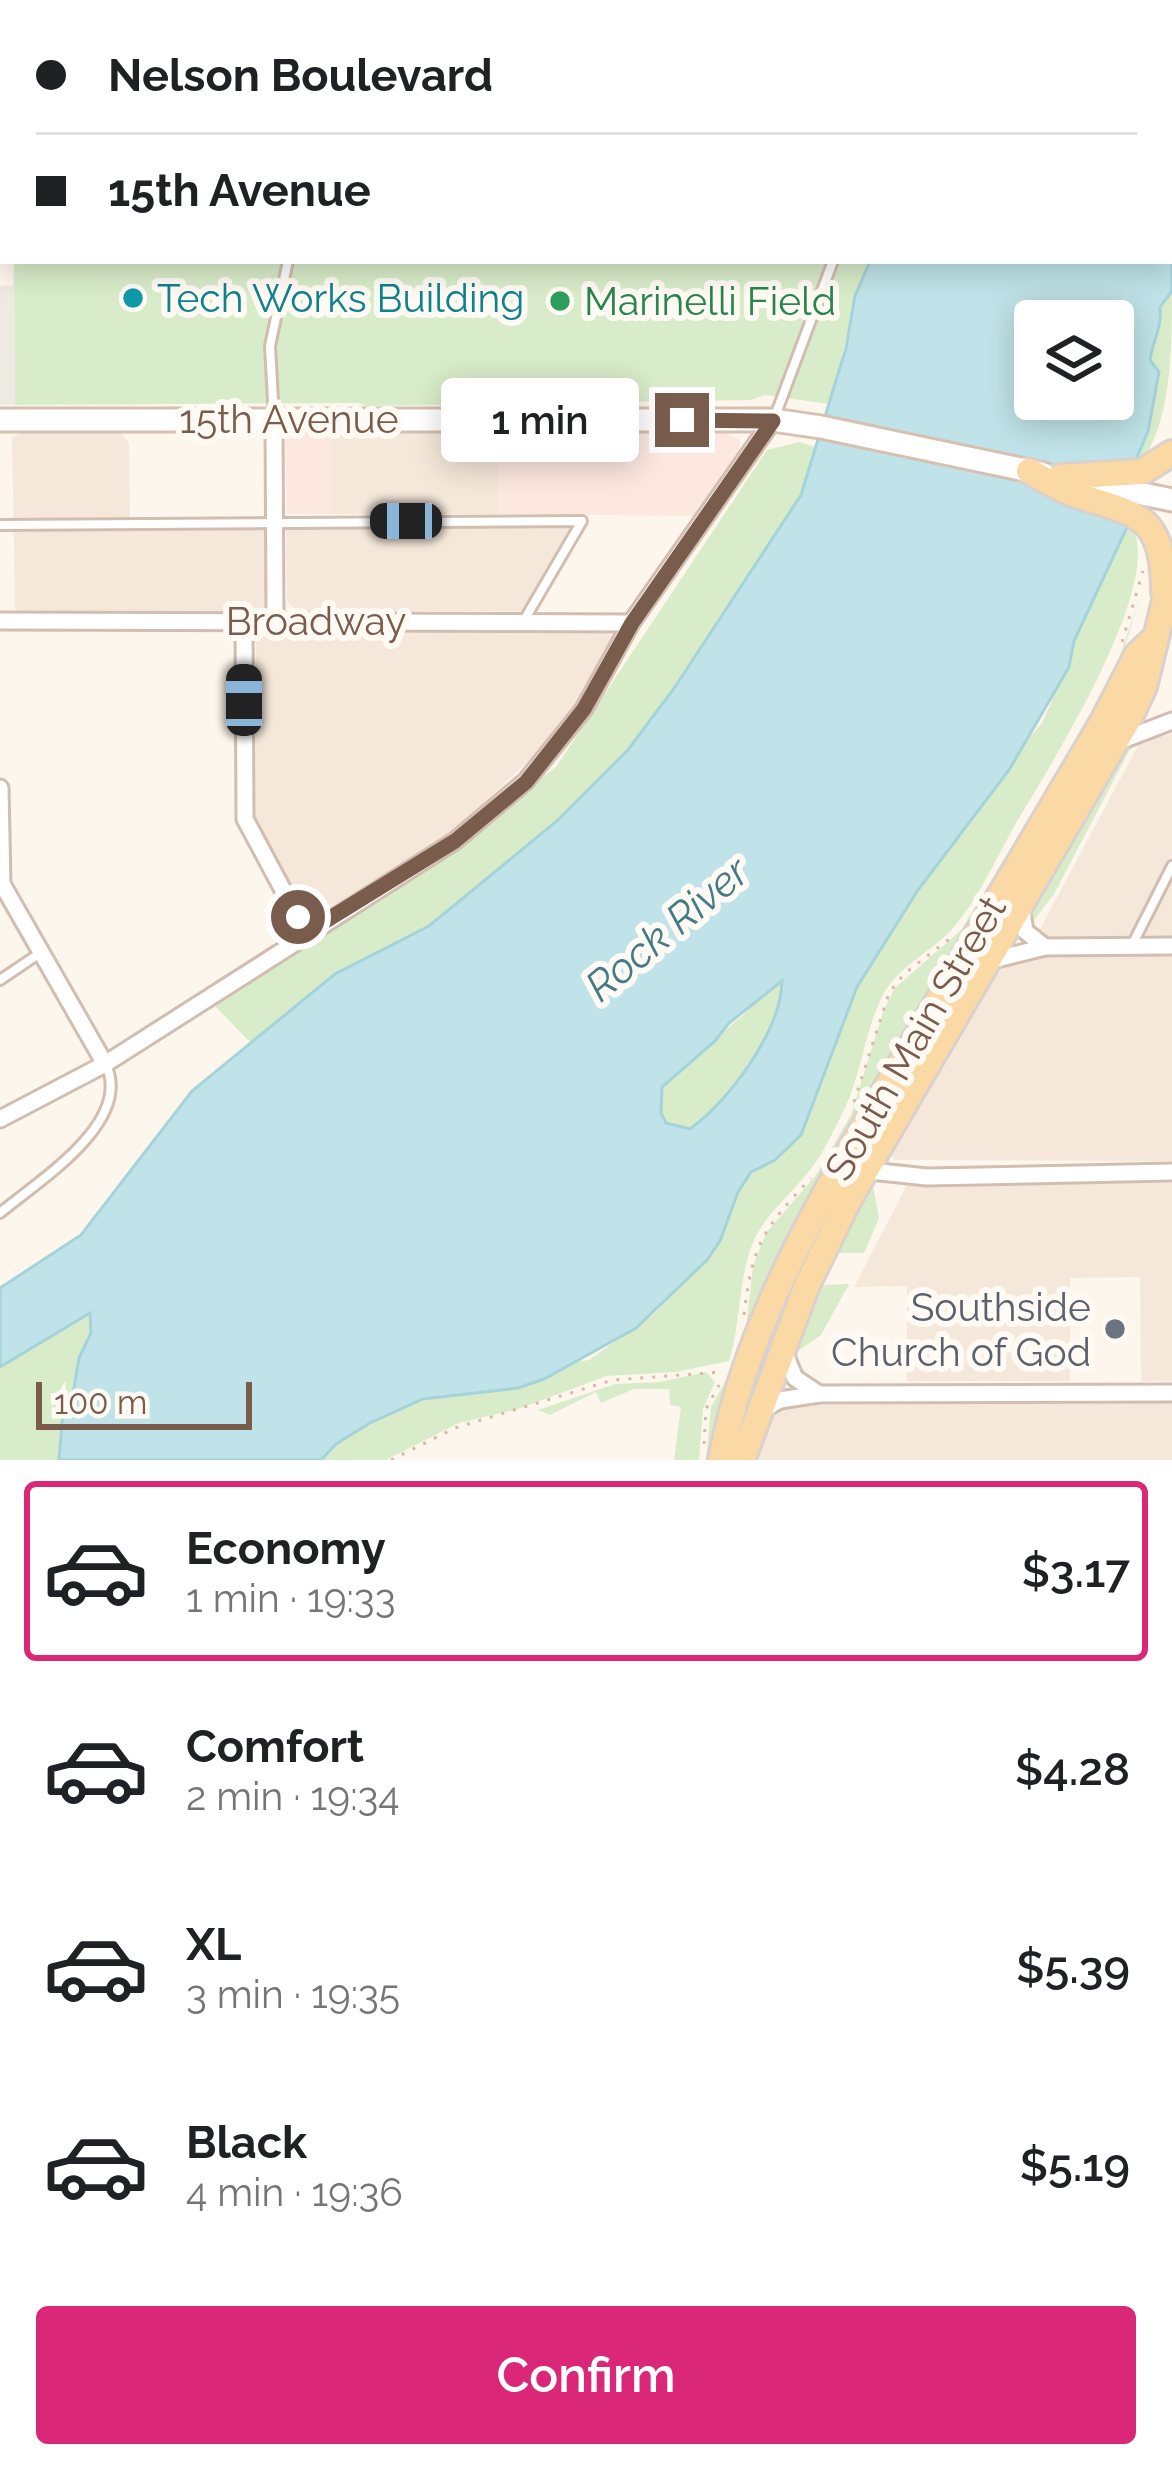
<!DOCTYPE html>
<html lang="en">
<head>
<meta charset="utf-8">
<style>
  body { margin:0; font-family:Raleway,sans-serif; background:#f6f6f6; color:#202124; height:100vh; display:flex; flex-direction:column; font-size:45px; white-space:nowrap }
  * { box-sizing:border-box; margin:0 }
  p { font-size:39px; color:#757577 }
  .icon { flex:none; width:66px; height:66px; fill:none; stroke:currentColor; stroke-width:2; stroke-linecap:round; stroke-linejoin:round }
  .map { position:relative; height:1460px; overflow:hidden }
  .side { display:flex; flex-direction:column; background:#fff; flex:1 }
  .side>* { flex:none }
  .top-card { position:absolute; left:0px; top:0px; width:1173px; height:264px; box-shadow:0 6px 30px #0003; display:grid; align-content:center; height:264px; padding:0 36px; background:#fff }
  .fabs { position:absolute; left:1014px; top:300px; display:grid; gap:24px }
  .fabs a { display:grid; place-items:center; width:120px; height:120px; border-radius:12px; background:#fff; box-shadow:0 6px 30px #0003; font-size:60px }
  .scale { position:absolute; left:36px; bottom:30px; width:216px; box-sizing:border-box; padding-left:12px; border:6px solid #7a5c4d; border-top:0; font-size:33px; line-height:42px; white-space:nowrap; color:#7a5c4d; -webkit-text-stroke:9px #fffaf3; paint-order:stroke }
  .end { position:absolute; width:54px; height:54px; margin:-27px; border:15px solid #7a5c4d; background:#fff; box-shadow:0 0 0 6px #fff }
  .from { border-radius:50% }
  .bubble { position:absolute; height:84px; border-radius:12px; background:#fff; box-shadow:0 6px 30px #0003; font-size:39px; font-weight:600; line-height:84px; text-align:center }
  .car { position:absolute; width:36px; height:72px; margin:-36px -18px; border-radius:15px; box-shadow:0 0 9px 3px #0007; background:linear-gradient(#222 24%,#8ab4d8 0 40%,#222 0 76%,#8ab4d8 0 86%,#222 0) }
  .top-card b { display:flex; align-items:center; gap:42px; height:114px; font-size:45px }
  .top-card b+b { border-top:3px solid #e0e0e0 }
  .top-card i { width:30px; height:30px; background:#202124 }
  ul { padding:21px 0 0; list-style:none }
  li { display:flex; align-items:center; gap:36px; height:180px; margin:0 24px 18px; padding:0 12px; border:6px solid transparent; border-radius:12px }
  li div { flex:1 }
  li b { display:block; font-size:45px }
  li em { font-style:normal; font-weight:600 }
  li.on { border-color:#db2777 }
  li>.icon { width:108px; height:108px; stroke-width:1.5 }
  .primary-button { display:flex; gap:24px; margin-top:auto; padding:24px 36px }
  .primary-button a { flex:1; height:138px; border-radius:12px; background:#db2777; color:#fff; font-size:48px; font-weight:600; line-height:138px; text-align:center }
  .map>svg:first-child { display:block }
  .residential { fill:#f5e8da }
  .commercial { fill:#fde8e0 }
  .industrial { fill:#efe9e4 }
  .green { fill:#d8ecc9 }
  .water { fill:#bfe3e8; stroke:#a5d3da; stroke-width:3; fill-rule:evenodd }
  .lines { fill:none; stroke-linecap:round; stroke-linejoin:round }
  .lane-casing { stroke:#d1beb0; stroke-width:14 }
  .street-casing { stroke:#d1beb0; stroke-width:21 }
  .secondary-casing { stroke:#d6c0b0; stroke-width:27 }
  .primary-casing { stroke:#dad1cd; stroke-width:30 }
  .path { stroke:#d9b8a5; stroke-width:3; stroke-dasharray:3 9; stroke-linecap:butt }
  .lane { stroke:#fff; stroke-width:8 }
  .street { stroke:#fff; stroke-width:15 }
  .secondary { stroke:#fff; stroke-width:21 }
  .primary { stroke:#fbd9a5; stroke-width:24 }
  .route { stroke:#7a5c4d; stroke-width:15 }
  .culture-dot { fill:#0f9aa8; stroke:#fffaf3; stroke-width:4.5 }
  .leisure-dot { fill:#2e9e5b; stroke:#fffaf3; stroke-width:4.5 }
  .worship-dot { fill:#6b7280; stroke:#fffaf3; stroke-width:4.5 }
  .labels { text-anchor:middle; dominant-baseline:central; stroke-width:12; stroke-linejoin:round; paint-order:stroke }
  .culture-label { font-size:39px; fill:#0d838f; stroke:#fffaf3; text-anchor:start }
  .leisure-label { font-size:39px; fill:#27864d; stroke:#fffaf3; text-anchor:start }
  .street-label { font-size:39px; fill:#7a5c4d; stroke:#fffaf3 }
  .worship-label { font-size:39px; fill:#5b616d; stroke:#fffaf3; text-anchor:end }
  .water-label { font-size:42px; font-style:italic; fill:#437c86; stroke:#fffaf3 }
</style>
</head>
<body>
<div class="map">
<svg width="1172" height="1460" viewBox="0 0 1172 1460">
  <rect width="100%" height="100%" fill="#fdf6ec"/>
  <g class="residential">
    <path d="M 498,429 L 498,514 L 332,514 L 332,430 Z"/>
    <path d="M 121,432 L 129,444 L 130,525 L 266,524 L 267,606 L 260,611 L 22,613 L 15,610 L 12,437 L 22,433 Z"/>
    <path d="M 576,523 L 525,611 L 298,611 L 287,602 L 286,528 L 290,525 Z"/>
    <path d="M 605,632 L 616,639 L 586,697 L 541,749 L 447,838 L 313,918 L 305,915 L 255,831 L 256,640 L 260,636 L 270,633 Z"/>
    <path d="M 1172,734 L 1172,938 L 1051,939 L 1042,935 L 1039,931 L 1141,740 Z"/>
    <path d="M 1031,954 L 1172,954 L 1172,1161 L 895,1160 L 887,1149 L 994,966 Z"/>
    <path d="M 1172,1183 L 1172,1381 L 1141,1381 L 1140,1277 L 1070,1278 L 1070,1381 L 907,1381 L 907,1286 L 854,1287 L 907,1185 Z"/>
    <path d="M 1172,1403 L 1172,1460 L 752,1460 L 765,1421 L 789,1407 L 802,1405 Z"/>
  </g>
  <g class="commercial">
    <path d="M 498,429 L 728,434 L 740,440 L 738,453 L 699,516 L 498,514 Z"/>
    <path d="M 332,430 L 332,514 L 287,514 L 285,440 L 295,431 Z"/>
  </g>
  <path class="industrial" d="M 14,261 L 15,405 L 0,405 L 0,286 L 13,285 Z"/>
  <g class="green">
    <path d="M 15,0 L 955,0 L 15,3 Z"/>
    <path d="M 14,261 L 870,261 C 850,307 844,356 829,404 L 765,395 L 751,400 L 365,406 L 359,403 L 15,405 Z"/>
    <path d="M 1172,291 C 1172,344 1172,426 1140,462 C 1138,442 1156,398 1159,372 L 1150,360 C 1153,340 1162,329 1160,308 Z"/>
    <path d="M 799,442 L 815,447 L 801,494 L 675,687 L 628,750 L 558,819 L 429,926 L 335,974 L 251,1043 L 212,1003 L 449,856 L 499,810 L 556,767 L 767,450 Z"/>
    <path d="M 1129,523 C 1172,573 1049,768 1019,818 C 998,854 980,897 953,928 C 930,954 898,965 882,997 C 863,1035 861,1080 840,1118 C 832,1134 824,1151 813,1166 C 793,1194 765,1212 752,1245 C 738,1282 741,1323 729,1361 L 676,1372 L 607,1376 L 518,1409 L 459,1423 L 386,1460 L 321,1460 L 336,1444 L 370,1423 L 423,1399 L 518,1388 L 575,1362 L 589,1360 L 654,1314 L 720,1241 L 738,1192 L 751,1172 L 775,1160 L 801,1135 L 857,988 L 918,890 L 1009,770 L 1018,750 L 1042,723 L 1057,689 L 1055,685 L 1069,667 L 1074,641 Z"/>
    <path d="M 1140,597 L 1121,659 L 1098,708 L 862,1102 L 803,1208 L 772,1276 L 727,1397 L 709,1460 L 706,1460 L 711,1407 L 737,1360 L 746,1328 L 753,1266 L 766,1233 L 816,1175 L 851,1115 L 884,1009 L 895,988 L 961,930 L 1082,731 L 1117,664 Z"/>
    <path d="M 1139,740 L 1129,751 L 1054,894 L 1034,920 L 1032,903 L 1127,747 Z"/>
    <path d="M 783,979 C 781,1031 730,1100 690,1130 L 665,1123 L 661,1113 L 662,1087 Z"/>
    <path d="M 873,1186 L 879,1218 L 864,1253 L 837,1253 L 833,1248 L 864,1191 Z"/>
    <path d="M 849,1284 L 821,1335 L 798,1351 L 797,1366 L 792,1354 L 813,1290 L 823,1285 Z"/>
    <path d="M 91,1312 L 91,1333 L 79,1358 L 74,1388 L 63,1412 L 59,1460 L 0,1460 L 0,1367 Z"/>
    <path d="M 706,1372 L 715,1382 L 703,1409 L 699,1460 L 674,1460 L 681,1407 L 670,1405 L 669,1389 L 634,1389 L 601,1403 L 596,1392 L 550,1415 L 538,1410 L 615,1384 L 660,1382 Z"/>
  </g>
  <path class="water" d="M 955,0 L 1172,0 L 1172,291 L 1160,307 C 1162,329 1153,339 1150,360 L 1159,372 L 1148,431 L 1138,455 L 1129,523 L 1074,641 L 1069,667 L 1009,770 L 918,890 L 857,987 L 801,1135 L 775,1160 L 751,1172 L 738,1192 L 720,1241 L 707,1260 L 636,1328 L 544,1379 L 518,1388 L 423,1399 L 370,1423 L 336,1444 L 321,1460 L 59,1460 L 63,1412 L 74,1388 L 79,1358 L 91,1333 L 90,1313 L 0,1367 L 0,1288 L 81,1235 L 192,1091 L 335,974 L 429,926 L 558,820 L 628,750 L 675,687 L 801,495 L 846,348 L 855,296 L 870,261 L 1170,261 L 1170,3 L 954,3 ZM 1035,321 L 1113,321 L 1113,399 L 1035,399 ZM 782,981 C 781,1031 729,1101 690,1129 L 666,1123 L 661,1113 L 662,1087 L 715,1041 L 729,1023 Z"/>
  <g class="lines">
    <defs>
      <g id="lane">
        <path d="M 363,0 L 364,3"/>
        <path d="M 913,3 L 914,0"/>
        <path d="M 274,419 L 270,346 L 288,261"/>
        <path d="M 774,419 L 833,261"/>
        <path d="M 0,525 L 582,521 L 523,622"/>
        <path d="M 1132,945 L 1172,866"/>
        <path d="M 0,980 L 40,953"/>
        <path d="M 0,1213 C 38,1181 133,1123 106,1065"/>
      </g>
      <g id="street">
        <path d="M 274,419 L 275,621"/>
        <path d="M 0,621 L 631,623"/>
        <path d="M 244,621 L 245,819 L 306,933"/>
        <path d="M 1120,741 L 1172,721"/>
        <path d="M 0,788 L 2,884 L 105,1064"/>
        <path d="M 1021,907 L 1025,931 L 1045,947"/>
        <path d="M 989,961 L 1045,947 L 1172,946"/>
        <path d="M 0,1119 L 105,1064 L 455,841 L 526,781 L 584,709 L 631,623 L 773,420"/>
        <path d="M 861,1170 L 927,1177 L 1172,1172"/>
        <path d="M 784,1352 L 795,1378 L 819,1394"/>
        <path d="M 762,1410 L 780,1400 L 819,1394 L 1172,1393"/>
      </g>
      <g id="secondary">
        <path d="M 0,420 L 773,420 L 821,427 L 1044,474"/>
        <path d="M 1080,481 L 1172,500"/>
      </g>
      <g id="primary">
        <path d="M 1029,471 C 1043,478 1057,488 1071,493 C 1134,515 1164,510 1164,592"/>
        <path d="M 1059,477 L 1142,472 L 1172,453"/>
        <path d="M 721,1460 C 747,1319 825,1192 897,1070 C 965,954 1033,838 1102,723 L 1137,655 L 1154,639"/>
        <path d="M 742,1460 L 807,1285 L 848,1201 L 1130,717 L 1144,687 L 1172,572"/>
      </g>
    </defs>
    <use href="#lane" class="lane-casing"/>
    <use href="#street" class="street-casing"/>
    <use href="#secondary" class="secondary-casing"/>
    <use href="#primary" class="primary-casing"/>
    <g class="path">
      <path d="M 1122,642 L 1143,571"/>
      <path d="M 854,1102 L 889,993 L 904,974 L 953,936"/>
      <path d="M 744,1315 C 752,1245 763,1229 811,1178"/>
      <path d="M 704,1444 L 706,1409 L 719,1385"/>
      <path d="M 391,1460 L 455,1428 L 613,1380 L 722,1372"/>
    </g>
    <use href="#lane" class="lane"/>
    <use href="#street" class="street"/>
    <use href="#secondary" class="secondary"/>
    <use href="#primary" class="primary"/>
  </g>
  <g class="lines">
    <path class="route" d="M 298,917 L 306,933 L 455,841 L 526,782 L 584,709 L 632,623 L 773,421 L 682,420"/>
  </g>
  <circle class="culture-dot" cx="133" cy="298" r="12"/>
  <circle class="leisure-dot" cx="560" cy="301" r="12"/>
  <circle class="worship-dot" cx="1115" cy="1329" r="12"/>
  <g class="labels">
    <g class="culture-label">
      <text x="157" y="298">Tech Works Building</text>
    </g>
    <g class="leisure-label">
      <text x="584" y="301">Marinelli Field</text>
    </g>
    <g class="street-label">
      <text x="289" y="419">15th Avenue</text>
      <text x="316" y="621">Broadway</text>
      <text transform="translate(915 1038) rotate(-60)">South Main Street</text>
    </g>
    <g class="worship-label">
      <text x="1091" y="1307">Southside<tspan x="1091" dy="45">Church of God</tspan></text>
    </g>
    <g class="water-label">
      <text transform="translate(667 929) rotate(-40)">Rock River</text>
    </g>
  </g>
</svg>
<div class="fabs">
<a><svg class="icon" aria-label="layers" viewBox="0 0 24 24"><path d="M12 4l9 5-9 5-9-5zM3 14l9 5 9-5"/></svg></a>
</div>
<div class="scale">100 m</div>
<i class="end from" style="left:298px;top:917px"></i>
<i class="end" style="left:682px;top:420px"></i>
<div class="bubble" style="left:441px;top:378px;width:198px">1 min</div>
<i class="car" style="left:406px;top:521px;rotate:270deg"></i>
<i class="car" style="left:244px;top:700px;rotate:0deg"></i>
<div class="top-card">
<b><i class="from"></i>Nelson Boulevard</b>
<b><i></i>15th Avenue</b>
</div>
</div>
<section class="side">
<ul>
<li class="on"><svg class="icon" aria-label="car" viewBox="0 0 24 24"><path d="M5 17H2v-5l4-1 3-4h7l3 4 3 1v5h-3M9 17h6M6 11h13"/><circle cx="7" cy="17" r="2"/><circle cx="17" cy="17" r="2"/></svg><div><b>Economy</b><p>1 min · 19:33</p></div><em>$3.17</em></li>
<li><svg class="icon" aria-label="car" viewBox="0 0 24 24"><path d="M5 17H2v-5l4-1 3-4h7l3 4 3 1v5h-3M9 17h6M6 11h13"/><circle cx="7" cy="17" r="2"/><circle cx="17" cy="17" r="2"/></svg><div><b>Comfort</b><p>2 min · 19:34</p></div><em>$4.28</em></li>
<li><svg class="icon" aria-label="car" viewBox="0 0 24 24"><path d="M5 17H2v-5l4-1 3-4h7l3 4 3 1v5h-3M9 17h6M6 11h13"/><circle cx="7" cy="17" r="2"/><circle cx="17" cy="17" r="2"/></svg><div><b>XL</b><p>3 min · 19:35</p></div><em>$5.39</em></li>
<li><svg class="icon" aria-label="car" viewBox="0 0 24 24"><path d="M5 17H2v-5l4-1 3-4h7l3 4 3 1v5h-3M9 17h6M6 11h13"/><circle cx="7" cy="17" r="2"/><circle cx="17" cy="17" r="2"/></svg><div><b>Black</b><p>4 min · 19:36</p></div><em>$5.19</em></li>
</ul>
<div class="primary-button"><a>Confirm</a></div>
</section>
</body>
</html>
